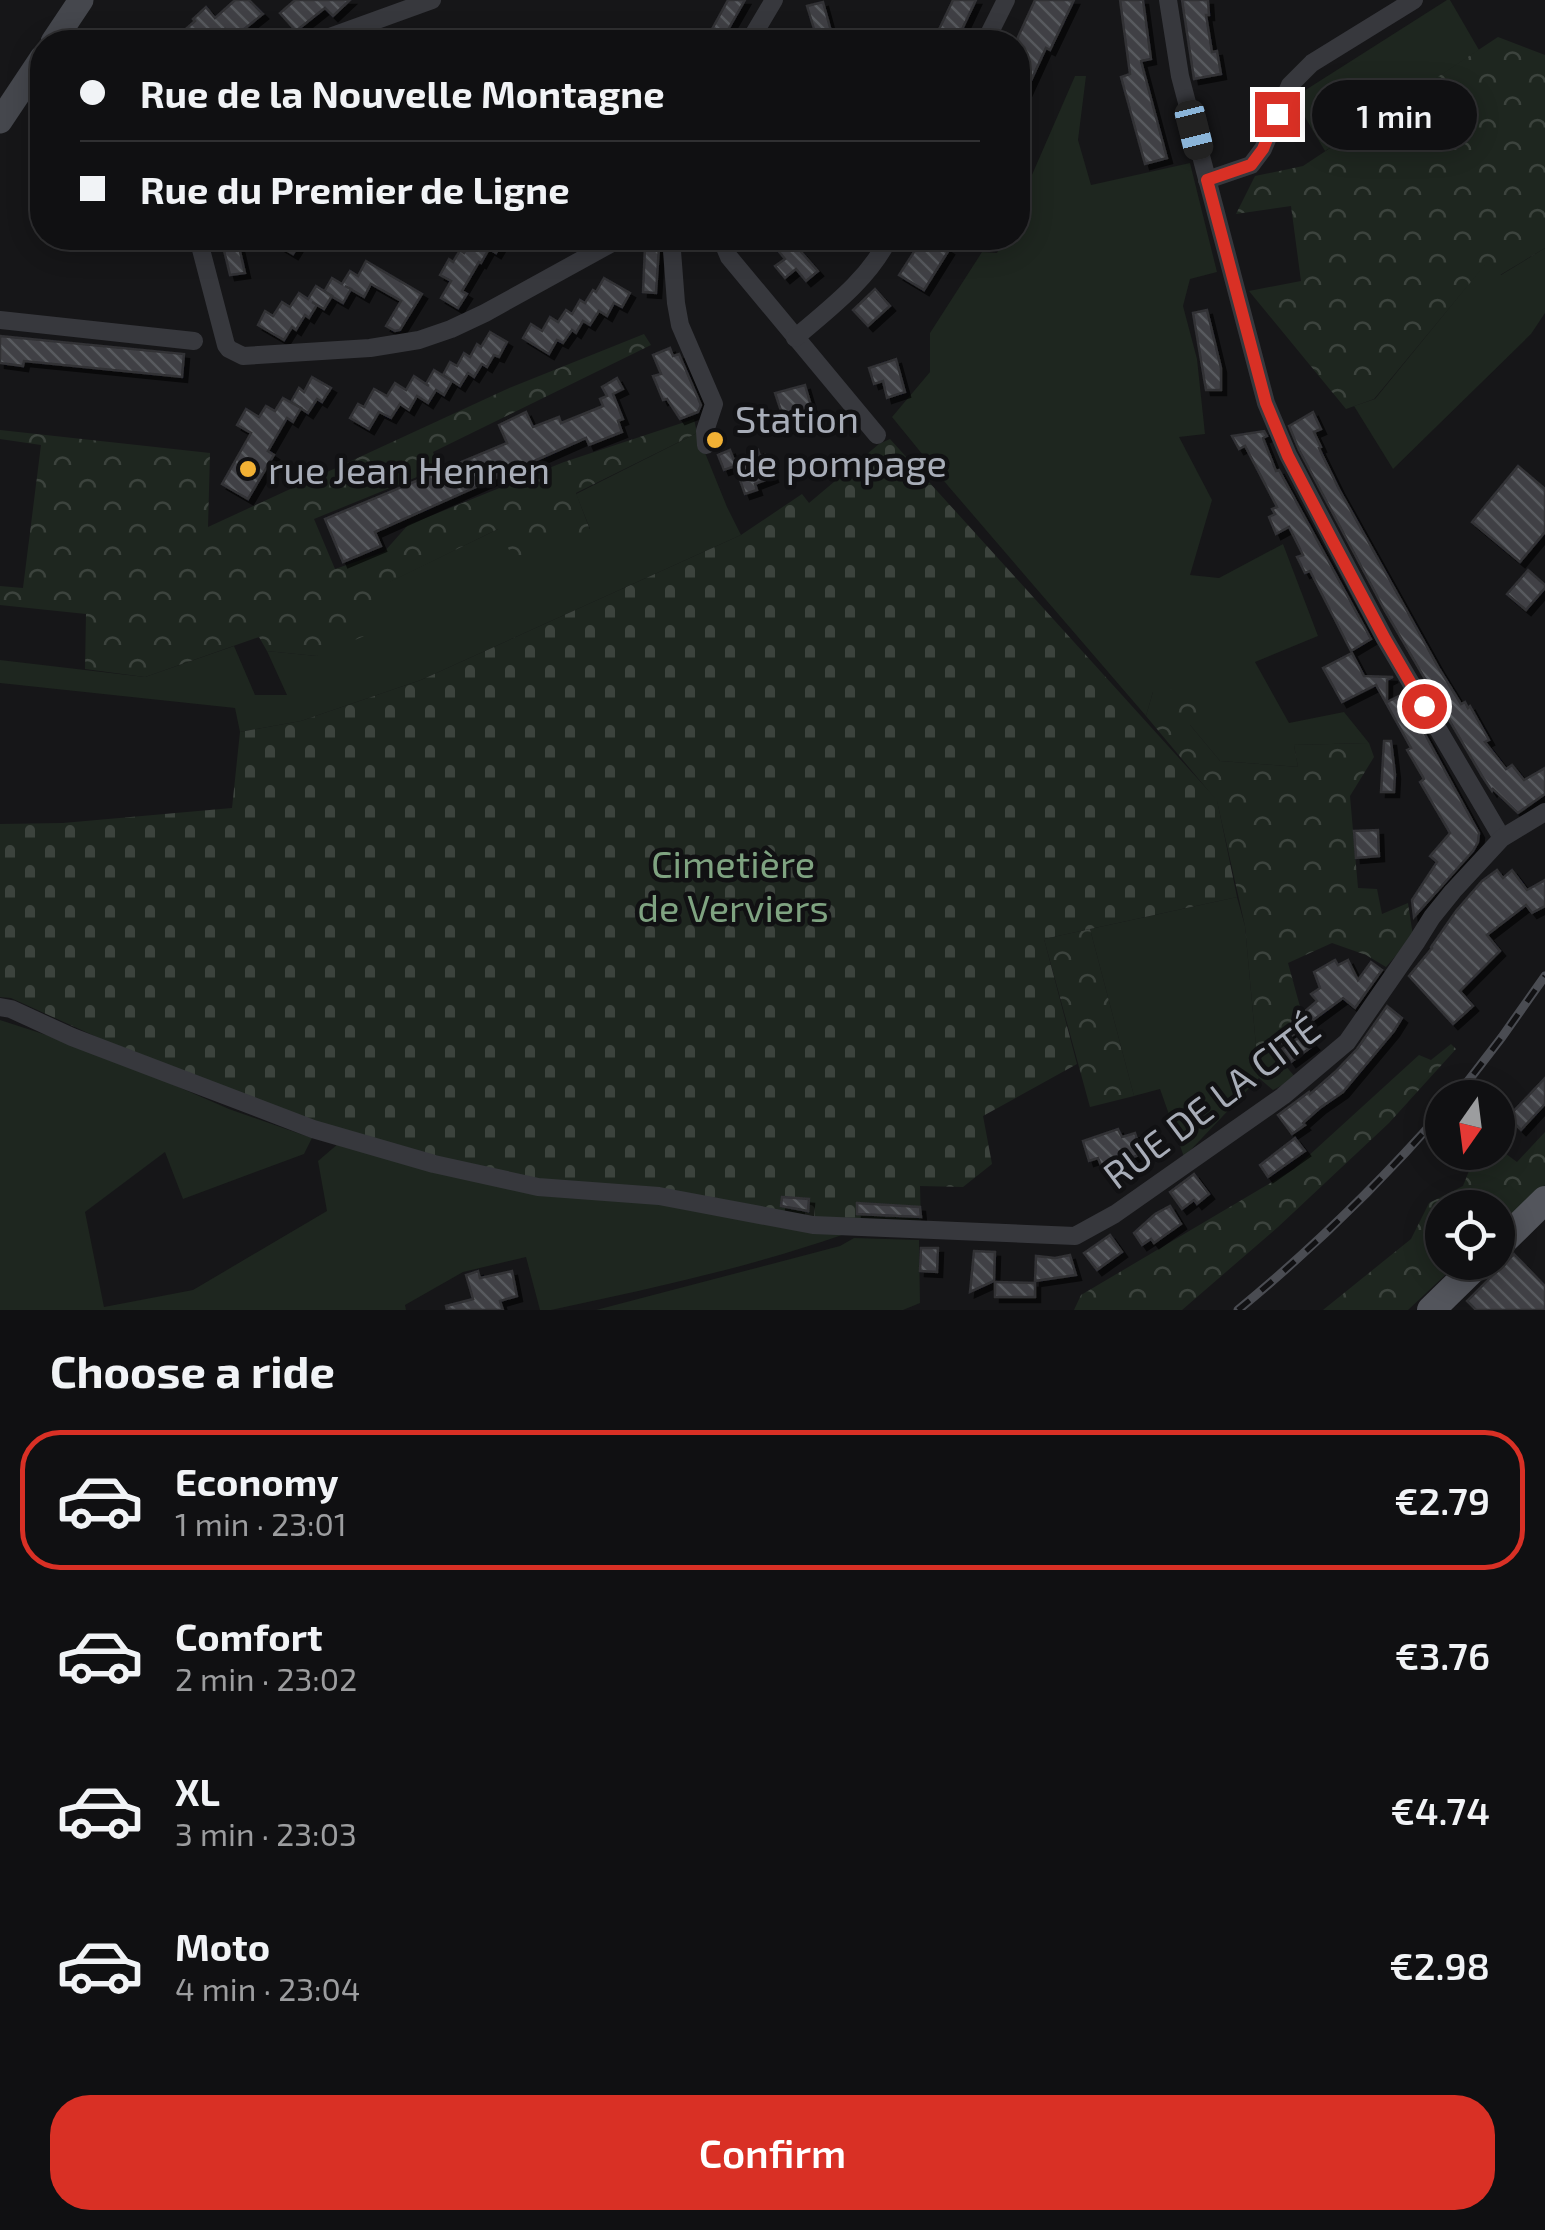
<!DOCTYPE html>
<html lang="en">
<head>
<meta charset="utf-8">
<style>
  body { margin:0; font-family:"Exo 2",sans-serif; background:#1e1e20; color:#f1f3f6; height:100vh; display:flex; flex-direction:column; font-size:38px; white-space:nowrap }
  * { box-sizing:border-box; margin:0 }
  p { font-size:32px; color:#9c9d9f }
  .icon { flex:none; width:55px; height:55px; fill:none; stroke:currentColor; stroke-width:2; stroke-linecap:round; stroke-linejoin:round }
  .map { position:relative; height:1310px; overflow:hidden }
  .details { display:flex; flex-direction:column; background:#101012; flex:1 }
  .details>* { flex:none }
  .banner { position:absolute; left:30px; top:30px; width:1000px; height:220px; border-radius:40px; box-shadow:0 5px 25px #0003,0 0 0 2px #303032; display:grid; align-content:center; height:220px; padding:0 50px; background:#101012 }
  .needle { width:65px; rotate:194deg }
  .tools { position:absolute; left:1425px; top:1080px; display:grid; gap:20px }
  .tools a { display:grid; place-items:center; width:90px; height:90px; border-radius:50%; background:#101012; box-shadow:0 5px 25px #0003,0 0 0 2px #303032; font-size:50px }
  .end { position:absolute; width:45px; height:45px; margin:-22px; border:12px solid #d93025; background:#fff; box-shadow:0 0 0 5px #fff }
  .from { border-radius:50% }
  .bubble { position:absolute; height:70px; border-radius:35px; background:#101012; box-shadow:0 5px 25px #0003,0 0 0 2px #303032; font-size:32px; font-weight:600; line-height:70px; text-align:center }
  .car { position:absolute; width:30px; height:60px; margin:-30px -15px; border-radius:12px; box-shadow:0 0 8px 2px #0007; background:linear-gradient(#222 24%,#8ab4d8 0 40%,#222 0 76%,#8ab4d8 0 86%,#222 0) }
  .banner b { display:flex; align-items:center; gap:35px; height:95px; font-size:38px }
  .banner b+b { border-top:2px solid #303032 }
  .banner i { width:25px; height:25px; background:#f1f3f6 }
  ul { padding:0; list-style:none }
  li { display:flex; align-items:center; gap:30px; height:140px; margin:0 20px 15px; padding:0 30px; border:5px solid transparent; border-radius:40px }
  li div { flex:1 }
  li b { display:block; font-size:38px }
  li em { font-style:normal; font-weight:600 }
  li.on { border-color:#d93025 }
  li>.icon { width:90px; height:90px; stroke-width:1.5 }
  h2 { padding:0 50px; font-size:45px; line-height:120px }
  .action { display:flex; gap:20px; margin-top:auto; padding:20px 50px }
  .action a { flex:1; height:115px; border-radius:40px; background:#d93025; color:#fff; font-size:40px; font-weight:600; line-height:115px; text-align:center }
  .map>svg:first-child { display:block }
  .green { fill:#1e261f }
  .forest { fill:url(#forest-crowns) }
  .cemetery { fill:url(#cemetery-stones) }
  .building { fill:url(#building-back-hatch); stroke:#303034; stroke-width:2.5; filter:url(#shadow) }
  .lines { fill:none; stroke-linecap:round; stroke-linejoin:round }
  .street { stroke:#37383d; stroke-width:18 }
  .secondary { stroke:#45474d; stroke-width:25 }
  .primary { stroke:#53555c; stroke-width:28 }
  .rail-casing { stroke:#4a4c52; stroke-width:9 }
  .rail { stroke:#111113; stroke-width:5; stroke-dasharray:15; stroke-linecap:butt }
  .route { stroke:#d93025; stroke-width:12 }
  .poi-dot { fill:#f2b134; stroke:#111113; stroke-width:4 }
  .labels { text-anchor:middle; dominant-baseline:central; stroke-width:9; stroke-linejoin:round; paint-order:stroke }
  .poi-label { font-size:38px; fill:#a8adb8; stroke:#111113; text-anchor:start }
  .park-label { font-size:38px; fill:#7fa381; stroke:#111113 }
  .street-label { font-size:38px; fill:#a8adb8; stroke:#111113 }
</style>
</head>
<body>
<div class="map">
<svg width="1545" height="1310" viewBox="0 0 1545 1310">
  <defs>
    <pattern id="forest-crowns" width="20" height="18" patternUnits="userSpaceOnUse" patternTransform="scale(2.5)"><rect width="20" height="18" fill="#1e261f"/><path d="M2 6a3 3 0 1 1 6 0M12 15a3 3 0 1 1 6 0" fill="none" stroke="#3c433d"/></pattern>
    <pattern id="cemetery-stones" width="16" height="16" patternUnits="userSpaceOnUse" patternTransform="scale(2.5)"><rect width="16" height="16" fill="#1e261f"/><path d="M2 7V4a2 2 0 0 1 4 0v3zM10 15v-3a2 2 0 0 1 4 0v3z" fill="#3c433d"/></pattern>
    <pattern id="building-back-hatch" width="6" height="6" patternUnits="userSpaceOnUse" patternTransform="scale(2.5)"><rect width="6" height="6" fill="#404145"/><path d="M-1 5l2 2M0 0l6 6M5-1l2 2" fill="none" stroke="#595a5e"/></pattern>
    <filter id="shadow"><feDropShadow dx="5" dy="5" stdDeviation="0" flood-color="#0009"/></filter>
  </defs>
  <rect width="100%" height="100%" fill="#161618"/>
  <g class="green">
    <path d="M 1447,0 L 1450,0 L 1479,50 L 1325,151 L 1296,102 L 1304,91 Z"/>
    <path d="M 1075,76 L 1086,76 L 1078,140 L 1091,185 L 1190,163 L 1217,272 L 1190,279 L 1183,306 L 1197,359 L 1205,434 L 1179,437 L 1212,500 L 1190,575 L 1219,578 L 1283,544 L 1318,636 L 1255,662 L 1289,723 L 1344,712 L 1369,743 L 1294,745 L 1298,767 L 1220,761 L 1190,725 L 1153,692 L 1146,716 L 949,487 L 892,417 L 930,372 L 930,333 L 982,252 L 997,253 L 1004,238 L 1018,238 L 1018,207 Z"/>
    <path d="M 1545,248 L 1545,313 L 1531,334 L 1393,469 L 1354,406 L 1375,399 L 1489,259 L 1501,275 Z"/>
    <path d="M 697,433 L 727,507 L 741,535 L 421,680 L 301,721 L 240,732 L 235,708 L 0,683 L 0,660 L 145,677 L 234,646 L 255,695 L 287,695 L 267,651 L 317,656 L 389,582 L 498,529 L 590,529 L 576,494 Z"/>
    <path d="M 1237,897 L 1245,926 L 1259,1078 L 1184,1157 L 1160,1089 L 1134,1096 L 1090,929 Z"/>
    <path d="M 0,1020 L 96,1051 L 229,1109 L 312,1138 L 304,1154 L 183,1199 L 165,1152 L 85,1212 L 104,1307 L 193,1290 L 327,1211 L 318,1161 L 339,1143 L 842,1235 C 747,1268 649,1289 551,1310 L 540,1310 L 526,1257 L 463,1272 L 405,1305 L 406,1310 L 0,1310 Z"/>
    <path d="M 854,1238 L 919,1240 L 920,1303 L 903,1310 L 596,1310 L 840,1246 Z"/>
  </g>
  <g class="forest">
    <path d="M 1498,37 L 1545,55 L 1545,248 L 1500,275 L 1489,260 L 1374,399 L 1346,409 L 1249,291 L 1301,281 L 1291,206 L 1236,214 L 1255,176 L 1303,166 Z"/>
    <path d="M 644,334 L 651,345 L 433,452 L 439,468 L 314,519 L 335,569 L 384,552 L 408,525 L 564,462 L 694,419 L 697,433 L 576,493 L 590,530 L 516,563 L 498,529 L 390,582 L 369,634 L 317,656 L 267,651 L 259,637 L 145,677 L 85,669 L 86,614 L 0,605 L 0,586 L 23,588 L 41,445 L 0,439 L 0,430 L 210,453 L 208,527 L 507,389 Z"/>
    <path d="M 1196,687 L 1205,712 L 1190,725 L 1220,761 L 1298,767 L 1294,745 L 1369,743 L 1374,757 L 1350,796 L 1358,888 L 1377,889 L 1382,914 L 1408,903 L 1413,936 L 1386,967 L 1366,955 L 1332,943 L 1288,963 L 1302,1014 L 1281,1035 L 1277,1056 L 1296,1078 L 1273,1090 L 1259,1078 L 1245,926 L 1217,801 L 1146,716 L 1153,692 Z"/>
    <path d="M 1090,929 L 1134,1096 L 1090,1107 L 1044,939 Z"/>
    <path d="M 1451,1044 L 1456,1049 L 1389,1123 L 1278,1227 L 1182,1310 L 1074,1310 L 1081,1295 L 1294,1169 L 1419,1055 L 1431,1060 Z"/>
    <path d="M 1545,1132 L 1545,1185 L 1498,1235 L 1498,1208 L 1442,1208 L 1442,1262 L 1458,1263 L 1408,1310 L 1323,1310 L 1411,1239 L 1429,1203 L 1463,1186 L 1476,1153 L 1498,1152 L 1498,1148 L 1517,1162 Z"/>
  </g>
  <path class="cemetery" d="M 890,439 L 1217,800 L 1237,897 L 1044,939 L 1077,1064 L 983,1116 L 992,1164 L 963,1187 L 920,1186 L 921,1224 L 817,1220 L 536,1180 L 434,1156 L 310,1121 L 132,1053 L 11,998 L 0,997 L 0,824 L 63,823 L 232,808 L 240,732 L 301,721 L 421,680 L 741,535 L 802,494 L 809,503 L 879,444 Z"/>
  <g class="building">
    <path d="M 235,0 L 249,0 L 263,14 L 233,38 L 225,29 L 208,42 L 187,42 L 180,34 L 195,21 L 193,19 L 206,7 L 215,18 Z"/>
    <path d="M 295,0 L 350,0 L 333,16 L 325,8 L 296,31 L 280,13 Z"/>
    <path d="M 728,0 L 745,0 L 721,42 L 705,42 Z"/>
    <path d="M 953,0 L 976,0 L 956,42 L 933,42 Z"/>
    <path d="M 1035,0 L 1074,0 L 1050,50 L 1046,48 L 1018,109 L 1018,37 Z"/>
    <path d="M 1120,0 L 1143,0 L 1151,59 L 1141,61 L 1167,158 L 1145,164 L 1121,77 L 1130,74 Z"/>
    <path d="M 1182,0 L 1208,0 L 1209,15 L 1206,15 L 1212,52 L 1217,51 L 1221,74 L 1194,79 Z"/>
    <path d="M 823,2 L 834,42 L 778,42 L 777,38 L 814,29 L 807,6 Z"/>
    <path d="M 221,238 L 237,238 L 245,273 L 230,275 Z"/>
    <path d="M 266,238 L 303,238 L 293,254 Z"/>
    <path d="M 469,238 L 505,238 L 496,253 L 489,249 L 481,263 L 479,262 L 462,291 L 467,294 L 458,308 L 441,298 L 451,281 L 440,275 L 449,259 L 453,262 L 460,250 L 464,253 L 472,239 Z"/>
    <path d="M 789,238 L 818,271 L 806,281 L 796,269 L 785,278 L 775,266 L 785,259 L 776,248 Z"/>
    <path d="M 923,238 L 930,238 L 949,250 L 924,290 L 899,275 Z"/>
    <path d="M 645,246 L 659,247 L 656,293 L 643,292 Z"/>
    <path d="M 366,261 L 422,294 L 400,330 L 395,331 L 386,326 L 401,301 L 371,284 L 364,297 L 345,286 L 351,289 L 343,303 L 324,292 L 332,278 L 342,284 L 350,271 L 358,276 Z"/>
    <path d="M 604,278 L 630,293 L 622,307 L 614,303 L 607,316 L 599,311 L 590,325 L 583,321 L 576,333 L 572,330 L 563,343 L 557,340 L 549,354 L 523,338 L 531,324 L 542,331 L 550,317 L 558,322 L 566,310 L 572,314 L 580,300 L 585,303 L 593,290 L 596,292 Z"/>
    <path d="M 316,286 L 332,296 L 324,309 L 312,302 L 317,305 L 309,318 L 305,315 L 296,330 L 292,327 L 284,340 L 258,325 L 265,311 L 273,316 L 282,302 L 290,307 L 299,293 L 308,299 Z"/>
    <path d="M 875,289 L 890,306 L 868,326 L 853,310 Z"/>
    <path d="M 1207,310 L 1221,368 L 1221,390 L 1206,390 L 1193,313 Z"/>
    <path d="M 490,332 L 507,342 L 499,357 L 494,355 L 487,367 L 482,364 L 474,377 L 468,373 L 460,386 L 443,375 L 450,362 L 457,366 L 464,353 L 470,357 L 477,344 L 481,347 Z"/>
    <path d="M 0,336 L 184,354 L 182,377 L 24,361 L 23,366 L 0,363 Z"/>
    <path d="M 670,348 L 673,356 L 679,354 L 701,405 L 698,412 L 680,419 L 667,399 L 663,400 L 653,376 L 661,374 L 653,355 Z"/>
    <path d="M 896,359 L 905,392 L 887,398 L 883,381 L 874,384 L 869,368 Z"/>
    <path d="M 434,370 L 452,381 L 444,395 L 436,390 L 428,403 L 417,396 L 409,410 L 400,404 L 391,418 L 379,412 L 369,429 L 350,418 L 358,404 L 364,407 L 374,389 L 387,396 L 395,383 L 406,390 L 414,376 L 429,386 L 426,384 Z"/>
    <path d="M 312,377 L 331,388 L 322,402 L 317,399 L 308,413 L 291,402 L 299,388 L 304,392 Z"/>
    <path d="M 617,378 L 623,389 L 613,394 L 623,419 L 618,421 L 622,432 L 589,445 L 586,438 L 375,532 L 381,546 L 343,562 L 325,519 L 507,443 L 499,425 L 526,412 L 533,427 L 559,417 L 561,423 L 603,406 L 600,399 L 607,396 L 602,387 Z"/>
    <path d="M 805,385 L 812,409 L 783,417 L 775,393 Z"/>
    <path d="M 283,398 L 301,408 L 293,422 L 287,418 L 268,451 L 274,455 L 248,499 L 222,484 L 251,433 L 237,425 L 246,409 L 259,417 L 266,406 L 275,411 Z"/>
    <path d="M 1313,412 L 1321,429 L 1314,432 L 1321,447 L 1319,448 L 1339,489 L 1440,670 L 1461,704 L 1465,702 L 1468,708 L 1470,706 L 1489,740 L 1485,742 L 1506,769 L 1512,765 L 1524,780 L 1545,768 L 1545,794 L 1518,813 L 1493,789 L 1492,791 L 1482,776 L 1385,611 L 1299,450 L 1289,426 Z"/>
    <path d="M 1264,431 L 1267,436 L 1263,438 L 1276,471 L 1279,470 L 1371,639 L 1351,651 L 1310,571 L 1305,573 L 1297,557 L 1303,555 L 1289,527 L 1276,534 L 1269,517 L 1275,514 L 1272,509 L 1277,507 L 1245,446 L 1239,449 L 1232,436 Z"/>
    <path d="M 730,450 L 734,460 L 758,450 L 760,456 L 765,455 L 773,477 L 755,484 L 757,490 L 745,494 L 735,466 L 724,470 L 718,455 Z"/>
    <path d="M 1518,466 L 1545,489 L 1545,532 L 1520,562 L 1472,522 Z"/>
    <path d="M 1528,570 L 1545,585 L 1545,588 L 1526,610 L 1507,594 Z"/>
    <path d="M 1352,653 L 1364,676 L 1393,677 L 1387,680 L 1387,702 L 1403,694 L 1479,833 L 1478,842 L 1473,851 L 1414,917 L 1412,900 L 1437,862 L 1430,856 L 1450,833 L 1420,782 L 1424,779 L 1407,750 L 1411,748 L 1376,685 L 1342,702 L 1323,668 Z"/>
    <path d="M 1384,741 L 1391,741 L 1395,774 L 1394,792 L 1381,792 Z"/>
    <path d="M 1378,830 L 1379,856 L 1356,858 L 1354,831 Z"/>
    <path d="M 1497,870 L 1503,878 L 1512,870 L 1527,890 L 1545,880 L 1545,906 L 1532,913 L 1526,905 L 1487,935 L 1500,951 L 1460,991 L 1473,1006 L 1453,1024 L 1409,976 L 1432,948 L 1431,947 L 1456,911 L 1482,881 Z"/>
    <path d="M 1335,960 L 1338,965 L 1348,960 L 1358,980 L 1371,962 L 1382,970 L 1355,1008 L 1343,998 L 1282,1043 L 1276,1036 L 1317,1001 L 1311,994 L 1320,988 L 1314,972 Z"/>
    <path d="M 1387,1006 L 1402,1018 L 1394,1031 L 1343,1092 L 1320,1108 L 1303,1123 L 1305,1125 L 1292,1134 L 1278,1115 L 1309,1092 L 1310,1094 L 1335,1072 L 1357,1049 Z"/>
    <path d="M 1304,1034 L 1314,1045 L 1291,1062 L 1282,1049 Z"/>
    <path d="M 1545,1078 L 1545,1104 L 1521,1130 L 1508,1117 Z"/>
    <path d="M 1118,1129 L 1122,1137 L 1135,1133 L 1142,1154 L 1102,1168 L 1098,1158 L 1089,1161 L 1083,1141 Z"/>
    <path d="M 1295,1138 L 1305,1151 L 1268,1177 L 1260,1165 Z"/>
    <path d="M 1194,1174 L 1209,1194 L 1197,1204 L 1194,1200 L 1182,1209 L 1170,1192 Z"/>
    <path d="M 782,1197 L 809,1199 L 808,1211 L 781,1206 Z"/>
    <path d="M 857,1203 L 920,1207 L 921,1217 L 857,1214 Z"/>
    <path d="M 1170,1206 L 1181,1224 L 1154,1243 L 1151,1239 L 1142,1245 L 1134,1233 L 1155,1214 Z"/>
    <path d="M 1110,1235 L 1122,1252 L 1097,1270 L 1084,1253 Z"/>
    <path d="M 921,1248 L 938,1248 L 937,1272 L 920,1271 Z"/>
    <path d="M 974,1251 L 995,1252 L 994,1281 L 970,1292 Z"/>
    <path d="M 1514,1254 L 1545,1286 L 1545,1310 L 1476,1310 L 1467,1301 Z"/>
    <path d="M 1070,1255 L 1076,1275 L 1035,1281 L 1036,1256 L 1055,1258 Z"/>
    <path d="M 478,1271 L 480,1278 L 512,1271 L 517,1296 L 500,1301 L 503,1310 L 447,1310 L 446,1306 L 473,1299 L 466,1275 Z"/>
    <path d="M 995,1282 L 1035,1283 L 1035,1297 L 995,1297 Z"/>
  </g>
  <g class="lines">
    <g class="street">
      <path d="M 1168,0 L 1180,76 L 1266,403 L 1288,455 L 1385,639 L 1502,838"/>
      <path d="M 316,42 L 432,0"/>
      <path d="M 749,42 L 774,0"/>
      <path d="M 985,42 L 1006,0"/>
      <path d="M 1207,180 L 1251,165 L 1263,149 L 1290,85 L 1312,63 L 1414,0"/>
      <path d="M 198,238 L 226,345 L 229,349 L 243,356 L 370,348 L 419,340 L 451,329 L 485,313 L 621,238"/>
      <path d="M 671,238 L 676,303 L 680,325 L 714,404 L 705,431 L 706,445"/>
      <path d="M 721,238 L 729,257 L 877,435"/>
      <path d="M 0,320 L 194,341"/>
      <path d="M 795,338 C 830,308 869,279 889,238"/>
      <path d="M 0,1007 L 11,1009 L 72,1037 L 313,1129 L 434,1164 L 538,1187 L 659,1196 L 813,1225 L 1075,1236 L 1115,1214 L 1283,1096 L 1347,1042 L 1417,941 L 1432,917 L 1453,891 L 1502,838 L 1545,812"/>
    </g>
    <g class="secondary">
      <path d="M 53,42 L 81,0"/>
      <path d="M 0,121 L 42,58"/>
    </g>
    <g class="primary">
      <path d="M 1498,1246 L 1545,1200"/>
      <path d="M 1431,1310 L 1480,1262"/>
    </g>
    <defs>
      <g id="rail">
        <path d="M 1455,1098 L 1502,1037 L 1545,976"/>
        <path d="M 1238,1310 C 1312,1249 1379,1184 1442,1112"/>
      </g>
    </defs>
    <use href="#rail" class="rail-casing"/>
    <use href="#rail" class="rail"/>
  </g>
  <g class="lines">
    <path class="route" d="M 1277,114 L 1263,149 L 1251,165 L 1207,180 L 1266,403 L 1288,456 L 1332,540 L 1385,639 L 1424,706"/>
  </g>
  <g class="poi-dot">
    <circle cx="715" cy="440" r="10"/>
    <circle cx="248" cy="469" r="10"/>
  </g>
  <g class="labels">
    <g class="poi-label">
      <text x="735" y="418">Station<tspan x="735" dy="44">de pompage</tspan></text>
      <text x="268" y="469">rue Jean Hennen</text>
    </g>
    <g class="park-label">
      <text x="733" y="863">Cimetière<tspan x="733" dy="44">de Verviers</tspan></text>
    </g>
    <g class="street-label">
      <text transform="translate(1211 1101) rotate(-37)">RUE DE LA CITÉ</text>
    </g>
  </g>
</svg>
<div class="tools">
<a><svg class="needle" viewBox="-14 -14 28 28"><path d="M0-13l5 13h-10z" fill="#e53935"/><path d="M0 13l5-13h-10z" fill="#9c9d9f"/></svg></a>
<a><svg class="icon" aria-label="locate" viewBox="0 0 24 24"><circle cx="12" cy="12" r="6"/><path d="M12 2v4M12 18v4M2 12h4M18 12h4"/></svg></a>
</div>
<i class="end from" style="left:1424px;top:706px"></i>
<i class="end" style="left:1277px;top:114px"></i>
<div class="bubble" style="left:1312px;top:80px;width:165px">1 min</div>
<i class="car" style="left:1194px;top:130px;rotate:166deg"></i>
<div class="banner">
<b><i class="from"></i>Rue de la Nouvelle Montagne</b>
<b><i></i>Rue du Premier de Ligne</b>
</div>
</div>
<section class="details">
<h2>Choose a ride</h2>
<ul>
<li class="on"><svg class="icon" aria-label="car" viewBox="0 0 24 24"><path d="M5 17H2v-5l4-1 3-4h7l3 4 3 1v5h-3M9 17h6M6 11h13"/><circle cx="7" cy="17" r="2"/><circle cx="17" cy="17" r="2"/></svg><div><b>Economy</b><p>1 min · 23:01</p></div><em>€2.79</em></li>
<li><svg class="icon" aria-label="car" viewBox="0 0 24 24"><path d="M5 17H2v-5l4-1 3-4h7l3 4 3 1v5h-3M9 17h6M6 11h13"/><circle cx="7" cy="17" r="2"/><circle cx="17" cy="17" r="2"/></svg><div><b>Comfort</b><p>2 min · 23:02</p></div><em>€3.76</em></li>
<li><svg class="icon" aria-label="car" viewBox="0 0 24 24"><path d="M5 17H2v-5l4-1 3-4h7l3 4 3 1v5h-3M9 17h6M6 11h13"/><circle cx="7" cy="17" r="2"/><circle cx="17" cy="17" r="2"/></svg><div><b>XL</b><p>3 min · 23:03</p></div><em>€4.74</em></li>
<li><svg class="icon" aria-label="car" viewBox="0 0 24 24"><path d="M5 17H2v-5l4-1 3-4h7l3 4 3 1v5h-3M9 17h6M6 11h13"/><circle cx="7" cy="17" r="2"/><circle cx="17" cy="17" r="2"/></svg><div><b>Moto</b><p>4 min · 23:04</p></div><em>€2.98</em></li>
</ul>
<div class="action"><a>Confirm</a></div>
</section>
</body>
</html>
